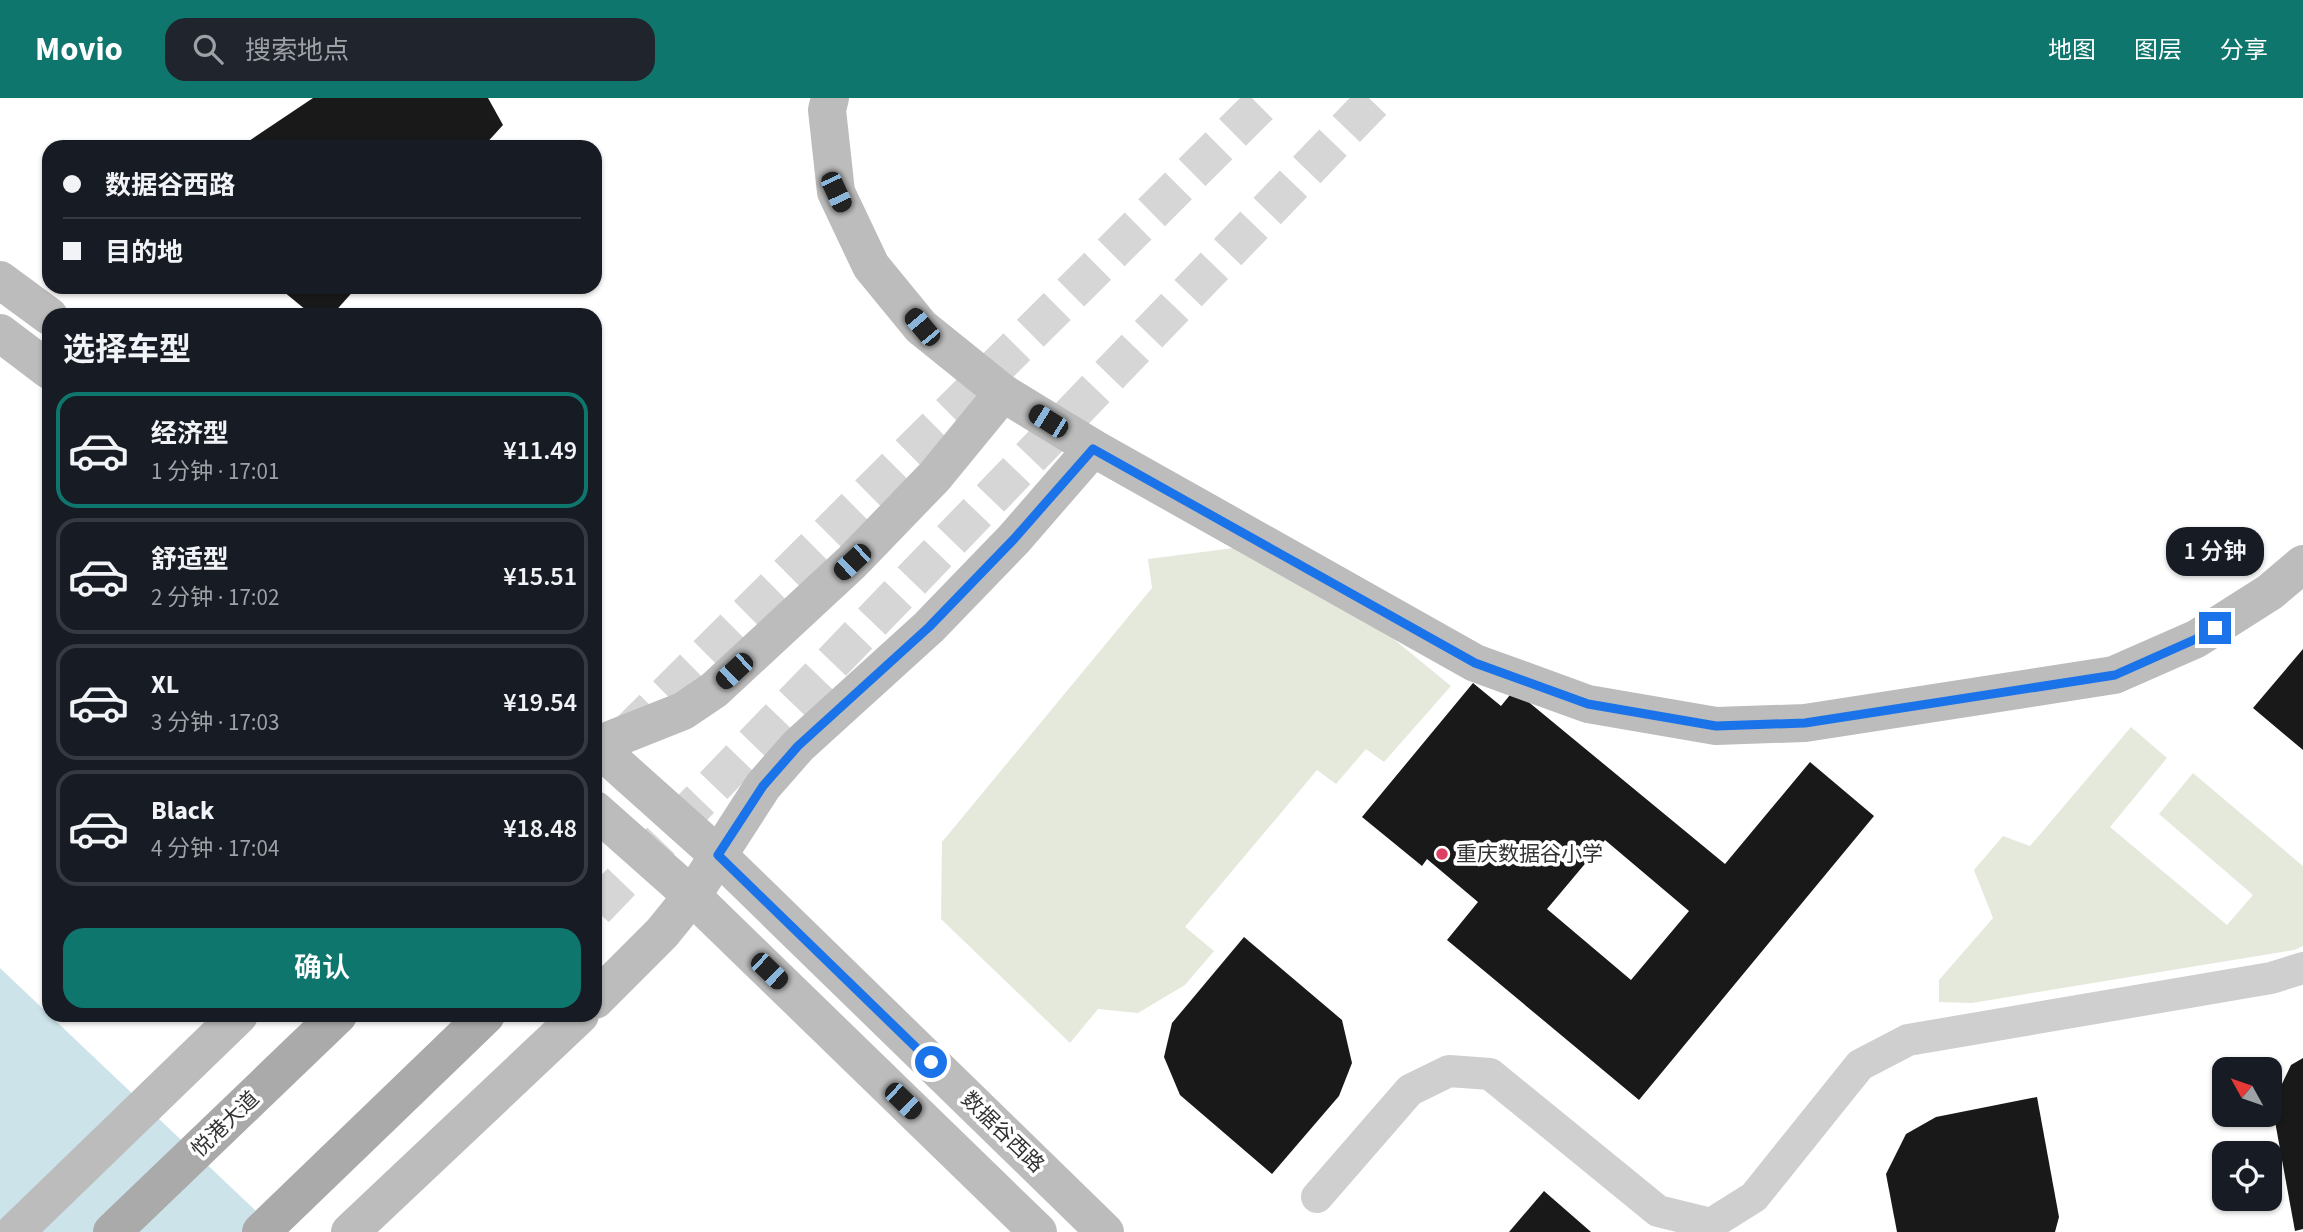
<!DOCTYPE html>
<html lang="zh">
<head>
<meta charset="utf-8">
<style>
  body { margin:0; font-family:"Source Sans 3","Noto Sans SC",sans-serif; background:#20242c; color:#f1f3f6; height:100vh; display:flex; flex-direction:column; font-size:26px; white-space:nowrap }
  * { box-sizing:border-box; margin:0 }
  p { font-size:23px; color:#9ea1a6 }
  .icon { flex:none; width:38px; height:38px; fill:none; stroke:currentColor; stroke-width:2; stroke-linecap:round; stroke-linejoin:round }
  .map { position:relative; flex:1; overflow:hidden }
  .sheet { position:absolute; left:42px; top:210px; width:560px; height:714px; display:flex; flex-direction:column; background:#171b24; border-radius:21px; box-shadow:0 2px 5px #0004 }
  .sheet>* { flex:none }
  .hud { position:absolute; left:42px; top:42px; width:560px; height:154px; border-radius:21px; box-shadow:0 2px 5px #0004; display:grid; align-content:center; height:154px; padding:0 21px; background:#171b24 }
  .needle { width:46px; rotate:310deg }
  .buttons { position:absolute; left:2212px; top:959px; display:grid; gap:14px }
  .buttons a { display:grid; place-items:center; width:70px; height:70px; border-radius:14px; background:#171b24; box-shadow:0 2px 5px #0004; font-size:35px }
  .end { position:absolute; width:32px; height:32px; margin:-16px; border:9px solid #1a73e8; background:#fff; box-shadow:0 0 0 4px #fff }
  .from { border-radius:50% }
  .bubble { position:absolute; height:49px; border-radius:21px; background:#171b24; box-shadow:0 2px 5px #0004; font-size:23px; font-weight:600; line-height:49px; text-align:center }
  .car { position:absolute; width:21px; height:42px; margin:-21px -10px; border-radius:9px; box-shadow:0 0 5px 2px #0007; background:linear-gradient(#222 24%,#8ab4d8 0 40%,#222 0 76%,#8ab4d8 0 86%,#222 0) }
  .hud b { display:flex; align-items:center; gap:24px; height:66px; font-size:26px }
  .hud b+b { border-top:2px solid #363941 }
  .hud i { width:18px; height:18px; background:#f1f3f6 }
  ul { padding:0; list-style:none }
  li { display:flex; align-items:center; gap:21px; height:116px; margin:0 14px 10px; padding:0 7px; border:4px solid #363941; border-radius:21px }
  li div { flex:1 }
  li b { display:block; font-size:26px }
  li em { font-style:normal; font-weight:600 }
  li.on { border-color:#0f766e }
  li>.icon { width:63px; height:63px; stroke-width:1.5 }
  h2 { padding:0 21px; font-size:32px; line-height:84px }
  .action { display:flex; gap:14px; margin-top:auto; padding:14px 21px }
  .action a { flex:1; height:80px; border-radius:21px; background:#0f766e; color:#fff; font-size:28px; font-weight:600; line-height:80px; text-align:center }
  header { display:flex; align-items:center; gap:42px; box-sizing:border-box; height:98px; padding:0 35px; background:#0f766e; color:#fff }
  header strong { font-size:33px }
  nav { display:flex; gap:38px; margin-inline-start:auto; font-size:24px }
  .search { width:490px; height:63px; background:#20242c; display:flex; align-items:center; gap:18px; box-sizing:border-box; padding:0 24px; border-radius:21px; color:#9ea1a6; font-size:26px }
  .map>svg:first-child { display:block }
  .green { fill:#e4e9dc }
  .water { fill:#cce3ea }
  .building { fill:#191919; fill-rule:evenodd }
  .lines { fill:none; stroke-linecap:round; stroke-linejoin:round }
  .primary-tunnel { stroke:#d6d6d6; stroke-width:38; stroke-dasharray:38 19; stroke-linecap:butt }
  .street { stroke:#cfcfcf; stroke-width:32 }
  .secondary { stroke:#bcbcbc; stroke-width:38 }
  .primary { stroke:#aaa; stroke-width:38 }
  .route { stroke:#1a73e8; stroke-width:9 }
  .poi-dot { fill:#dd4062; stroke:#fff; stroke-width:2.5 }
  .labels { text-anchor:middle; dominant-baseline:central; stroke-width:7; stroke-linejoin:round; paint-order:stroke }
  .poi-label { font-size:21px; fill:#323232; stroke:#fff; text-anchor:start }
  .street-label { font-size:21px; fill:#323232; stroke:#fff }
</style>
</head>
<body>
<header>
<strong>Movio</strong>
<div class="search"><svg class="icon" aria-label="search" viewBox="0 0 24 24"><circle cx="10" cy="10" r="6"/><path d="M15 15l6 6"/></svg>搜索地点</div>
<nav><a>地图</a><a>图层</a><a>分享</a></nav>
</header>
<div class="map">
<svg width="2303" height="1134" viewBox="0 0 2303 1134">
  <rect width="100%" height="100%" fill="#fff"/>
  <g class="green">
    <path d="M 1257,447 L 1313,475 L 1451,588 L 1384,664 L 1366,651 L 1336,686 L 1317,672 L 1185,829 L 1214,853 L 1185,887 L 1138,915 L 1098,911 L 1070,945 L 941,821 L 942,744 L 1152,490 L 1148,461 Z"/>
    <path d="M 2131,629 L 2167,660 L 2110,729 L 2227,827 L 2253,797 L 2159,716 L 2193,675 L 2303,768 L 2303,848 L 2294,852 L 1972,905 L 1939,904 L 1939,882 L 1993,820 L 1974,772 L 2003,738 L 2030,748 Z"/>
  </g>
  <path class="water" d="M 0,870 L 278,1134 L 0,1134 Z"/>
  <g class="building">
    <path d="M 313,0 L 488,0 L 503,27 L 483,49 L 240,49 Z"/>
    <path d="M 278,189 L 357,189 L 332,217 L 312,217 Z"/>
    <path d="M 2303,551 L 2303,652 L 2253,610 Z"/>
    <path d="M 1473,585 L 1501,608 L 1514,592 L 1725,766 L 1810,664 L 1874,718 L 1639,1002 L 1447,842 L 1478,804 L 1427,761 L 1422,768 L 1362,719 ZM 1605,742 L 1689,813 L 1631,882 L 1547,811 Z"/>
    <path d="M 1244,839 L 1342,922 L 1352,965 L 1339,998 L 1272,1076 L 1180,997 L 1164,959 L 1172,925 Z"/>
    <path d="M 2303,960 L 2303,1131 L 2295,1133 L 2272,1007 L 2291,967 Z"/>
    <path d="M 2037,999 L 2059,1119 L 2055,1134 L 1897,1134 L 1886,1076 L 1906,1036 L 1936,1019 Z"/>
    <path d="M 1544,1093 L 1591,1134 L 1509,1134 Z"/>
  </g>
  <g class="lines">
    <g class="primary-tunnel">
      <path d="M 626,637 L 1267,0"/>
      <path d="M 595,811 L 1376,0"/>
    </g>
    <path class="street" d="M 1317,1099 L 1410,992 L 1449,973 L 1490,976 L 1658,1113 L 1711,1126 L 1754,1099 L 1860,967 L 1908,942 L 2271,880 L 2303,870"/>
    <g class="secondary">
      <path d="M 830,0 L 827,12 L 836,94 L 871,168 L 921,229 L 1003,295 L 1093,350 L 1475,565 L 1588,606 L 1716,628 L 1805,625 L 2114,577 L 2196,541 L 2270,494 L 2303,466"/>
      <path d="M 0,182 L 49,218"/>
      <path d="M 0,235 L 49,272"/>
      <path d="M 595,647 L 718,757 L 1105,1134"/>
      <path d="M 595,648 L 683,613 L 714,592 L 852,464 L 935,378 L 1003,295"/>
      <path d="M 595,712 L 692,798 L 1038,1134"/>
      <path d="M 595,902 L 662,835 L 692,798 L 763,688 L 798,648 L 929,529 L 1014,441 L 1093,350"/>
      <path d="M 15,1134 L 239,917"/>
      <path d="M 350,1134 L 580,917"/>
    </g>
    <g class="primary">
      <path d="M 112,1134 L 338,917"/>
      <path d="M 261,1134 L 486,917"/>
    </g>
  </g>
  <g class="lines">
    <path class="route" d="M 931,964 L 718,757 L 763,688 L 798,648 L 929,529 L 1014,441 L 1093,351 L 1475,565 L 1588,606 L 1716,628 L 1805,625 L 2115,577 L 2196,541 L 2215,530"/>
  </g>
  <circle class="poi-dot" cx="1442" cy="756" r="7"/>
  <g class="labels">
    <g class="poi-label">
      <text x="1456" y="756">重庆数据谷小学</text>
    </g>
    <g class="street-label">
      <text transform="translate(225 1026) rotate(-44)">悦港大道</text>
      <text transform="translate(1003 1034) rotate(44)">数据谷西路</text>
    </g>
  </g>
</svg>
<div class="buttons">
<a><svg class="needle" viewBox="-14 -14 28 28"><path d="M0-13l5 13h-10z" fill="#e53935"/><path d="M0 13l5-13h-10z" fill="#9ea1a6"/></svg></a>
<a><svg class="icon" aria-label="locate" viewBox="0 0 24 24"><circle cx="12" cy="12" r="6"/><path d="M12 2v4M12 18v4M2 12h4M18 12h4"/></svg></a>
</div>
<i class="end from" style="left:931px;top:964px"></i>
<i class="end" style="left:2215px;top:530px"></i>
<div class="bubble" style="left:2166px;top:429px;width:98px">1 分钟</div>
<i class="car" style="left:836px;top:94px;rotate:155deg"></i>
<i class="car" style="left:922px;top:229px;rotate:320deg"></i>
<i class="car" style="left:1048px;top:323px;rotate:302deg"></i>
<i class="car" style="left:852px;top:464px;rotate:227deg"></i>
<i class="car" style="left:734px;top:573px;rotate:227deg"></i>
<i class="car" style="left:769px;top:873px;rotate:134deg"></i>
<i class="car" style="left:903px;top:1003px;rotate:134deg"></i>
<div class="hud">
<b><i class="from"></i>数据谷西路</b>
<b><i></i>目的地</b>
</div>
<section class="sheet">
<h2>选择车型</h2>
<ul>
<li class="on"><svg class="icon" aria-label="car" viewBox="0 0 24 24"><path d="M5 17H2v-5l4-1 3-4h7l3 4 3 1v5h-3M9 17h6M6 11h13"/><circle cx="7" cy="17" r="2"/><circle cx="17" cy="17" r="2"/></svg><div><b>经济型</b><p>1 分钟 · 17:01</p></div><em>¥11.49</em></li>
<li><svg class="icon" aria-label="car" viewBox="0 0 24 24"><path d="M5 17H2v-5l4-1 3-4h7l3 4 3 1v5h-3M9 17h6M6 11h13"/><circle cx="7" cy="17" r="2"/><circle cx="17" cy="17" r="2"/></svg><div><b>舒适型</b><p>2 分钟 · 17:02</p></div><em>¥15.51</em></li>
<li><svg class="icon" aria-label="car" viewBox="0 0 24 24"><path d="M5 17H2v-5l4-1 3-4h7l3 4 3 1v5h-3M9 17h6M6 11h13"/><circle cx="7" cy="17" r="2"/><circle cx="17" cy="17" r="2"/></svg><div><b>XL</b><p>3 分钟 · 17:03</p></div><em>¥19.54</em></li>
<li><svg class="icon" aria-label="car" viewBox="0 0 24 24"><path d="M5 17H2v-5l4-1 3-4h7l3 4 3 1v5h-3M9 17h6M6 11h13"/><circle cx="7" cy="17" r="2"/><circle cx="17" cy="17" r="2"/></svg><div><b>Black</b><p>4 分钟 · 17:04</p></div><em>¥18.48</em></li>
</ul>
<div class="action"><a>确认</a></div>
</section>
</div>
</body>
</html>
